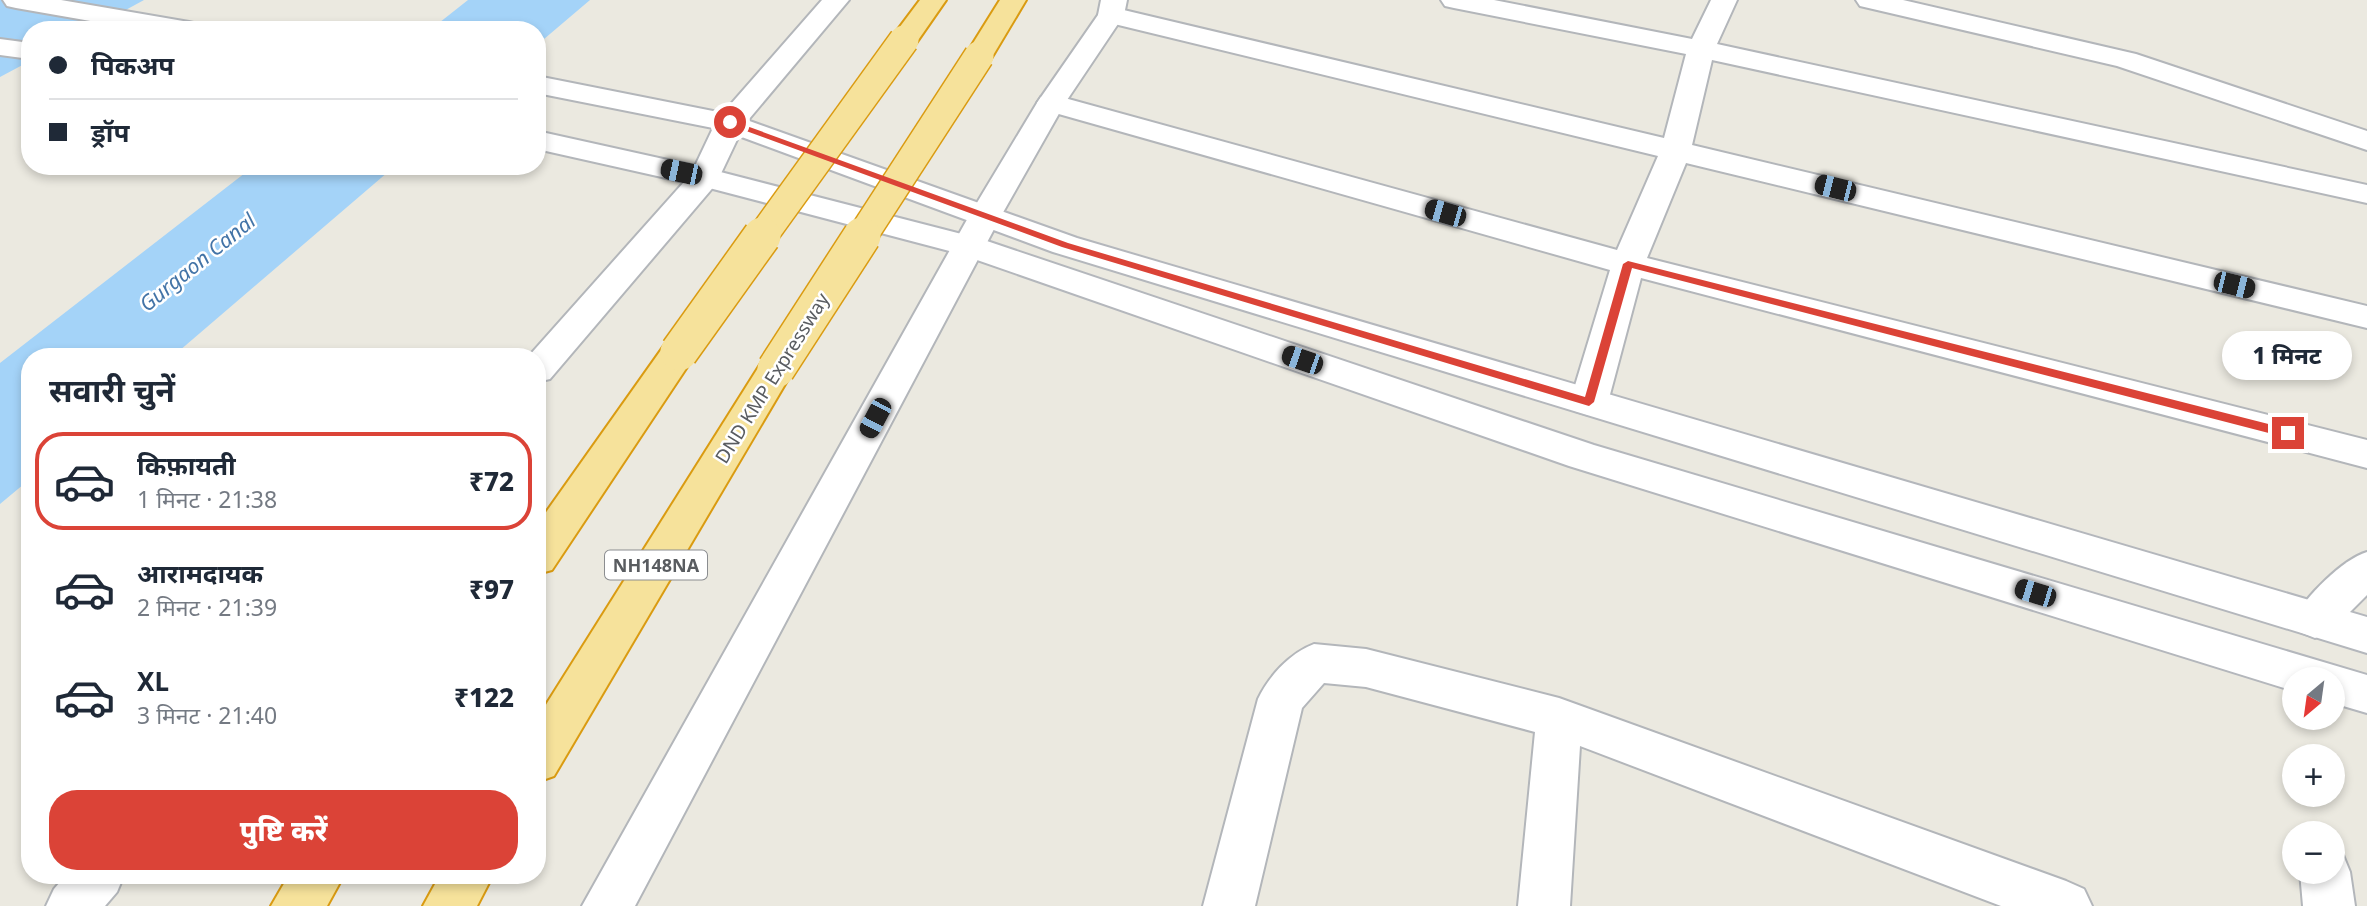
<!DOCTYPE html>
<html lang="hi">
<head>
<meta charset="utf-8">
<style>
  body { margin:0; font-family:"Noto Sans","Noto Sans Devanagari",sans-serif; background:#f2f2f3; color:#1f2937; height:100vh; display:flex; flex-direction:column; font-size:26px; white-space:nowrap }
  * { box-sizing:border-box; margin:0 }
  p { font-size:23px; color:#747a83 }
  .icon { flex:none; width:38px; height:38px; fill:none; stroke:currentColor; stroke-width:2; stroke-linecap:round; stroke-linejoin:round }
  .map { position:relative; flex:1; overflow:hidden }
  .sheet { position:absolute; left:21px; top:348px; width:525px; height:536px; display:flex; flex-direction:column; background:#fff; border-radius:28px; box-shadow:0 4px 10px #0003 }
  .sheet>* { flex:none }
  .banner { position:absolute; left:21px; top:21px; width:525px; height:154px; border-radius:28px; box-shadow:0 4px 10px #0003; display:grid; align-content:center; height:154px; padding:0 28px; background:#fff }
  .needle { width:46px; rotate:209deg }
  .tools { position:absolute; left:2282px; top:667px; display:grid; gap:14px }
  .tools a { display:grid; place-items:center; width:63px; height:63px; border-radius:50%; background:#fff; box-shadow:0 4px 10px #0003; font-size:35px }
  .end { position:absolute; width:32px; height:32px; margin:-16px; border:9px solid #db4337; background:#fff; box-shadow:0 0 0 4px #fff }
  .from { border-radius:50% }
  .bubble { position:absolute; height:49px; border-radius:24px; background:#fff; box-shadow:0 4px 10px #0003; font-size:23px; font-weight:800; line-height:49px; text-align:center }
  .car { position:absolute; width:21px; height:42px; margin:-21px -10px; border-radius:9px; box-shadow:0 0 5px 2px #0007; background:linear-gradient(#222 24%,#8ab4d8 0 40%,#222 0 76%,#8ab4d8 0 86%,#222 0) }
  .banner b { display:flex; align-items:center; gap:24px; height:66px; font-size:26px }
  .banner b+b { border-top:2px solid #e0e1e3 }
  .banner i { width:18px; height:18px; background:#1f2937 }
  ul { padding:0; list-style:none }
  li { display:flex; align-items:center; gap:21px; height:98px; margin:0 14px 10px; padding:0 14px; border:4px solid transparent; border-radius:28px }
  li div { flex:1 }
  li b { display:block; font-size:26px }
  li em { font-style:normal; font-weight:800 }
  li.on { border-color:#db4337 }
  li>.icon { width:63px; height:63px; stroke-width:1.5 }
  h2 { padding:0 28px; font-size:32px; line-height:84px }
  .action { display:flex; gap:14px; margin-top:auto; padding:14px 28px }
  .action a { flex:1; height:80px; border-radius:28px; background:#db4337; color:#fff; font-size:28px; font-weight:800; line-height:80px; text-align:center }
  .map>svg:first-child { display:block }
  .water { fill:#a4d3f8 }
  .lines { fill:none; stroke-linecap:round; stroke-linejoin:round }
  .minor-casing { stroke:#b3b6ba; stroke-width:4 }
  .tertiary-casing { stroke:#b3b6ba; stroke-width:4 }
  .secondary-casing { stroke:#b4b7bc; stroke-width:4 }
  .trunk-casing { stroke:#da9b11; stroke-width:4 }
  .minor { fill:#fff; fill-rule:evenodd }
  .tertiary { fill:#fff; fill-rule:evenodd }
  .secondary { fill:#fff; fill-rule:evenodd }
  .trunk { fill:#f6e29b; fill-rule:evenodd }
  .trunk-bridge-far1-casing { stroke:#da9b11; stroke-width:32; stroke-linecap:butt }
  .trunk-bridge-casing { stroke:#da9b11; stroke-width:40; stroke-linecap:butt }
  .trunk-bridge-far1 { stroke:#f6e29b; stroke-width:29 }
  .trunk-bridge { stroke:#f6e29b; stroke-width:37 }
  .route { fill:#db4337 }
  .labels { text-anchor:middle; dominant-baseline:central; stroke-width:5; stroke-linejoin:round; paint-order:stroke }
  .shield { fill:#fff; stroke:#8b8d90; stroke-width:2 }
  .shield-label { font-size:18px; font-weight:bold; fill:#595c60 }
  .street-label { font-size:19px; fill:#595c60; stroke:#fff }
  .water-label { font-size:21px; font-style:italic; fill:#4374a7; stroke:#fff }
</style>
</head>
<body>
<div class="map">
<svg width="2367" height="906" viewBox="0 0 2367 906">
  <rect width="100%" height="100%" fill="#ebe9e0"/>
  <g class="water">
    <path d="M 0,0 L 144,0 L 89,30 L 30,30 L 30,61 L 0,77 Z"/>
    <path d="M 468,0 L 590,0 L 537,45 L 537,30 L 430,30 Z"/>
    <path d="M 254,166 L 395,166 L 172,357 L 30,357 L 30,479 L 0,504 L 0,363 Z"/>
  </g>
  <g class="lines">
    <defs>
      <g id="minor">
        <path d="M 1441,0 L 1494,0 L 1692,39 L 1711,0 L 1737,0 L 1717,44 L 2367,185 L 2367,203 L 1712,60 L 1692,145 L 2367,306 L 2367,328 L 1686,163 L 1647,258 L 2367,440 L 2367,468 L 1641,278 L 1608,402 L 1602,411 L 1589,415 L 1576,411 L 1570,402 L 1610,270 L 1041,109 L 1037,103 L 1041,97 L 1051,94 L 1061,97 L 1617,250 L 1658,156 L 1102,21 L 1098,15 L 1102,9 L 1111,7 L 1664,138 L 1686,54 L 1454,8 L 1445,6 Z"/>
        <path d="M 1856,0 L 1903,0 L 2136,54 L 2367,131 L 2367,150 L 2117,66 L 1860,6 Z"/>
        <path d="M 2367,552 L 2367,595 L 2330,632 L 2315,638 L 2300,632 L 2293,620 C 2305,597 2343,559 2367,552 Z"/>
        <path d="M 1314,644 L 1366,649 L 1559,698 L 2066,881 L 2084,889 L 2092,906 L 2001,906 L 1580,746 L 1570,906 L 1518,906 L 1535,732 L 1366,687 L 1324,683 L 1302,708 L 1255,906 L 1203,906 L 1258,699 C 1269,676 1290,653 1314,644 Z"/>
        <path d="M 2333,851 L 2343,855 L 2350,872 L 2355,906 L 2303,906 L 2300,872 L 2333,872 Z"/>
      </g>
      <g id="tertiary">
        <path d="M 3,0 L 61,0 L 189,22 L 198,24 L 202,30 L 142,30 L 16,8 L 7,6 Z"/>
        <path d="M 822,0 L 849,0 L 744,125 L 716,184 L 550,379 L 537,382 L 537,357 L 528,357 L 684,182 L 537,149 L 537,131 L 695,166 L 713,128 L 537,93 L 537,76 L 723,113 Z"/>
        <path d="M 1101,0 L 1127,0 L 1124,15 L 1065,103 L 1001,216 L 635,906 L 582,906 L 969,216 L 1037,103 L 1098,15 Z"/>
        <path d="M 0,39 L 30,43 L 30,59 L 0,55 Z"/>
        <path d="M 66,875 L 124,875 L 117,892 L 105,906 L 46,906 L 54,889 Z"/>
      </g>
      <g id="secondary">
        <path d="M 730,114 L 1077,238 L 2367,617 L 2367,653 L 1053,252 L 720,129 L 715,123 L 720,117 Z"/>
        <path d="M 705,168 L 981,239 L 1594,445 L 2367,675 L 2367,713 L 2333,703 L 2333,679 L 2294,679 L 2294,691 L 1569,466 L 957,253 L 694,184 L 690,177 L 694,170 Z"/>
      </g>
      <g id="trunk">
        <path d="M 920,0 L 946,0 L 914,46 L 904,48 L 894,46 L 890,40 Z"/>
        <path d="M 1000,0 L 1026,0 L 989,62 L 979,64 L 969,62 L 965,56 Z"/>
        <path d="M 679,340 L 692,343 L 697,352 L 552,570 L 537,574 L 537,525 L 666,343 Z"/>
        <path d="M 776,357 L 789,360 L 794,369 L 554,776 L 537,782 L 537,719 L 763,360 Z"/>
        <path d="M 289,875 L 344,875 L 327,906 L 271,906 Z"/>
        <path d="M 440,875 L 493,875 L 477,906 L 423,906 Z"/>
      </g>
    </defs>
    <use href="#minor" class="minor-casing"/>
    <use href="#tertiary" class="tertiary-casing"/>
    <use href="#secondary" class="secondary-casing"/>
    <use href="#trunk" class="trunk-casing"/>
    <use href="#minor" class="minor"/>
    <use href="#tertiary" class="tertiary"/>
    <use href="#secondary" class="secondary"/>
    <use href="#trunk" class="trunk"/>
    <defs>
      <g id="trunk-bridge-far1">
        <path d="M 761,238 L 904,40"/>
        <path d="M 861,238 L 979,56"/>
      </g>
      <g id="trunk-bridge">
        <path d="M 679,352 L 762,236"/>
        <path d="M 776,369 L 862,236"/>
      </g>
    </defs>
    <use href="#trunk-bridge-far1" class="trunk-bridge-far1-casing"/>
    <use href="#trunk-bridge" class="trunk-bridge-casing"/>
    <use href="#trunk-bridge-far1" class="trunk-bridge-far1"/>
    <use href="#trunk-bridge" class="trunk-bridge"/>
  </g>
  <path class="route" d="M 730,120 L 1068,243 L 1585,397 L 1623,264 L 1628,261 L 2288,429 L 2293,433 L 2288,438 L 1632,268 L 1594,402 L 1589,406 L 1062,247 L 727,124 Z"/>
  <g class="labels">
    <rect class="shield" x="605" y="550.5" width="102" height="29" rx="5"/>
    <g class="shield-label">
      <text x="656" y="565">NH148NA</text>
    </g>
    <g class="street-label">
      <text transform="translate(772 378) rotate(-58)">DND KMP Expressway</text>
    </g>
    <g class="water-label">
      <text transform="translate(197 262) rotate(-39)">Gurgaon Canal</text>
    </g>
  </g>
</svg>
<div class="tools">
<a><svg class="needle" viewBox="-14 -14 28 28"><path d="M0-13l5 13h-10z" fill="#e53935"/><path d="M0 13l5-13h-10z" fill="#747a83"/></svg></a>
<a>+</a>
<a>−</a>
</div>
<i class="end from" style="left:730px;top:122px"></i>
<i class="end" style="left:2288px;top:433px"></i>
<div class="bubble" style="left:2222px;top:331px;width:130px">1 मिनट</div>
<i class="car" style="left:681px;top:172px;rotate:282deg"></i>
<i class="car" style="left:1835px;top:188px;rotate:284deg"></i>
<i class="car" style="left:1445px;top:213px;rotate:286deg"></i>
<i class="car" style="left:2234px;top:285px;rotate:104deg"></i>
<i class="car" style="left:1302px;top:360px;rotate:289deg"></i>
<i class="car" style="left:875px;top:418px;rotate:208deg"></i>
<i class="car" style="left:2035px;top:593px;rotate:287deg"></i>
<div class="banner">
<b><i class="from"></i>पिकअप</b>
<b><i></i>ड्रॉप</b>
</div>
<section class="sheet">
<h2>सवारी चुनें</h2>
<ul>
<li class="on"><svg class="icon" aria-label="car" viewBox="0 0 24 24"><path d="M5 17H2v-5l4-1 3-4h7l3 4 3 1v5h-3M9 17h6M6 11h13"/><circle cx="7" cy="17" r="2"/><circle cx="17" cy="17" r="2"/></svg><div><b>किफ़ायती</b><p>1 मिनट · 21:38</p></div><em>₹72</em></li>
<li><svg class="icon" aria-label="car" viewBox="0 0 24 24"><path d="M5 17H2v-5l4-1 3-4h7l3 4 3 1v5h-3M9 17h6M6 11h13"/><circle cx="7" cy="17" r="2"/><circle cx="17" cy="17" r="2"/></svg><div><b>आरामदायक</b><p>2 मिनट · 21:39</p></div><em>₹97</em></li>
<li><svg class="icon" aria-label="car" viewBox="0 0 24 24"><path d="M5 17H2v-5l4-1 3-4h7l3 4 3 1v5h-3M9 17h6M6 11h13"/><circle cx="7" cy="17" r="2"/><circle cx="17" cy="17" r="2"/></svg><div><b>XL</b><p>3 मिनट · 21:40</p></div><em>₹122</em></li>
</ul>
<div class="action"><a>पुष्टि करें</a></div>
</section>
</div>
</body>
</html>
